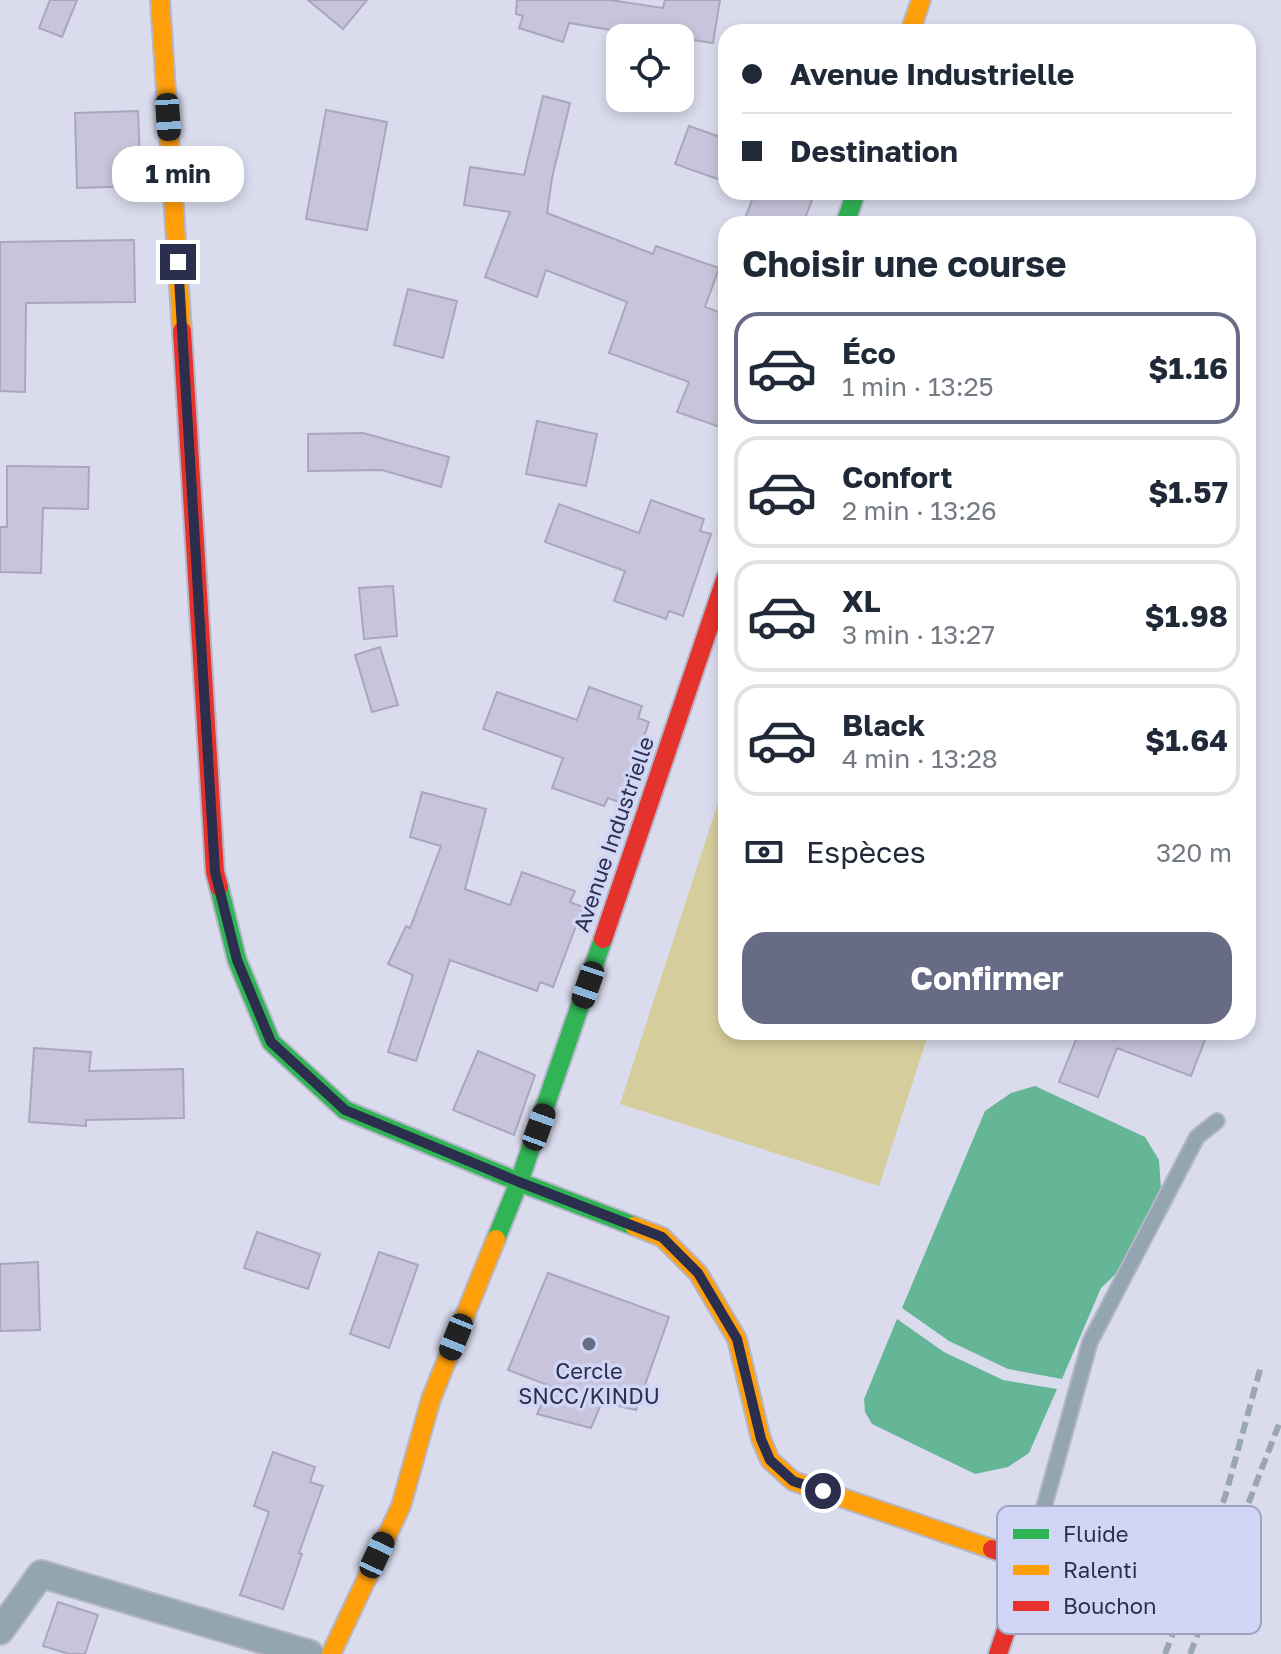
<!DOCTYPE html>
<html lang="fr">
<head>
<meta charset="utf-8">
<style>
  body { margin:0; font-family:"Golos Text",sans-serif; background:#f2f2f3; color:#1f2937; height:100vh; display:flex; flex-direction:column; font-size:30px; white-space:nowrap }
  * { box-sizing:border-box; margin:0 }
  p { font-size:26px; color:#747a83 }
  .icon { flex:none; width:44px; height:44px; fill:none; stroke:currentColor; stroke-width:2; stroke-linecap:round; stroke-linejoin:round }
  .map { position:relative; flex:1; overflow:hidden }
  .panel { position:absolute; left:718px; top:216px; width:538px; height:824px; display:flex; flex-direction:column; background:#fff; border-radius:24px; box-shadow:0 4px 12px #0003 }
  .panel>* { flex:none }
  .banner { position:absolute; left:718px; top:24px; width:538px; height:176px; border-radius:24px; box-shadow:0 4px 12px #0003; display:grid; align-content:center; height:176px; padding:0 24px; background:#fff }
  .buttons { position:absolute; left:606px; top:24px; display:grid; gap:16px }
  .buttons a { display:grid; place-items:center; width:88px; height:88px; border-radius:16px; background:#fff; box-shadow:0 4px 12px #0003; font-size:40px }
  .end { position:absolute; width:36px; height:36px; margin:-18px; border:10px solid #2b2e4c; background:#fff; box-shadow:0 0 0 4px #fff }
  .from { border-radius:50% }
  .bubble { position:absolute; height:56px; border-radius:24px; background:#fff; box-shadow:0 4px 12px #0003; font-size:26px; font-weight:700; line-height:56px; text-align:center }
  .car { position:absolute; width:24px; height:48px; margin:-24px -12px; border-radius:10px; box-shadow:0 0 6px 2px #0007; background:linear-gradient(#222 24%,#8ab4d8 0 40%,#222 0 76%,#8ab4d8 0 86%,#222 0) }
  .banner b { display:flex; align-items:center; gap:28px; height:76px; font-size:30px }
  .banner b+b { border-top:2px solid #e0e1e3 }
  .banner i { width:20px; height:20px; background:#1f2937 }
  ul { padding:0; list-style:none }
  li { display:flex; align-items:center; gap:24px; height:112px; margin:0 16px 12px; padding:0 8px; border:4px solid #e0e1e3; border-radius:24px }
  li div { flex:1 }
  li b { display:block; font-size:30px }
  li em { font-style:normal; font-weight:700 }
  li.current { border-color:#686b85 }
  li>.icon { width:72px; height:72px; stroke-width:1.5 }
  h2 { padding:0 24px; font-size:36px; line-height:96px }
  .pay { display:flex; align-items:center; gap:20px; height:88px; padding:0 24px; font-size:30px }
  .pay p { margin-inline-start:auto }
  .primary-button { display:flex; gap:16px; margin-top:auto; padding:16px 24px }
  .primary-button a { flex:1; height:92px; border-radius:24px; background:#686b85; color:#fff; font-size:32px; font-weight:700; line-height:92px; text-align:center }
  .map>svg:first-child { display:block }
  .green { fill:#d6cd9d }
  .water { fill:#64b696 }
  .building { fill:#c8c4db; stroke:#aaa6bb; stroke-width:2 }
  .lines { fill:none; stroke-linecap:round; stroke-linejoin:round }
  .lane-casing { stroke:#b5b7c9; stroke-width:18 }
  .street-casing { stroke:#b5b7c9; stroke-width:30 }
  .fast-casing { stroke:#b5b7c9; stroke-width:22 }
  .slow-casing { stroke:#b5b7c9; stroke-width:22 }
  .jam-casing { stroke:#b5b7c9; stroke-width:22 }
  .lane { stroke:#93a5b1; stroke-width:14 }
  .street { stroke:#93a5b1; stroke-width:26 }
  .fast { stroke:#30b455; stroke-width:18 }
  .slow { stroke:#ff9f0a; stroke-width:18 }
  .jam { stroke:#e5322d; stroke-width:18 }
  .rail { stroke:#9aa6b2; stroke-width:6; stroke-dasharray:12 6; stroke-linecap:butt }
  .route { stroke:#2b2e4c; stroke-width:10 }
  .poi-dot { fill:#686b85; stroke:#d2d6f6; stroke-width:3 }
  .labels { text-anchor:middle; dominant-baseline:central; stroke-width:7; stroke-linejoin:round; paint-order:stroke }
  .street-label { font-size:22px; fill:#2b2e4c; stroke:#d2d6f6 }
  .poi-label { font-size:22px; fill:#2b2e4c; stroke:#d2d6f6 }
  .key { fill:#d2d6f6; stroke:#a0a4c3; stroke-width:2 }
  .key-label { font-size:22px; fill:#2b2e4c }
</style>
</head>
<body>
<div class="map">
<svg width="1281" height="1654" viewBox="0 0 1281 1654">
  <rect width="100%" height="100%" fill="#dadcee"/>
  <path class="green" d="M 726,778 L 726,1032 L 929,1032 L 879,1186 L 620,1104 Z"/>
  <g class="water">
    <path d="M 1035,1086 L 1145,1137 L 1159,1160 L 1161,1189 L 1136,1255 L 1101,1288 L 1062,1379 L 1008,1369 L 949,1341 L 902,1308 L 985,1111 L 1011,1093 Z"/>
    <path d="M 897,1319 L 944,1352 L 1003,1380 L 1057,1389 L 1029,1453 L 1008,1467 L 975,1474 L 872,1424 L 865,1412 L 864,1399 Z"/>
  </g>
  <g class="building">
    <path d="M 50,0 L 77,0 L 62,37 L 39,28 Z"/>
    <path d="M 308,0 L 367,0 L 343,29 Z"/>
    <path d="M 517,0 L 610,0 L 663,8 L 665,0 L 720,0 L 713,43 L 641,32 L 641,35 L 569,23 L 563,42 L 519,28 L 523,16 L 516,14 Z"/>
    <path d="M 543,96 L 570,103 L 552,178 L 547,213 L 653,254 L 656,246 L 719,268 L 705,307 L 726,315 L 726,429 L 677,412 L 689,382 L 609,353 L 627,302 L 546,270 L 537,297 L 485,277 L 510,212 L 464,205 L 470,167 L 524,175 Z"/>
    <path d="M 326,110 L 387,122 L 367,230 L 306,219 Z"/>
    <path d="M 138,111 L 141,186 L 77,188 L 75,113 Z"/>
    <path d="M 689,126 L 726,139 L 726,182 L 675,164 Z"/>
    <path d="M 755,192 L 815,192 L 803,224 L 743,224 Z"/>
    <path d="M 134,240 L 135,302 L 26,303 L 25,392 L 0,391 L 0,242 Z"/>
    <path d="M 408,289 L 457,301 L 443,358 L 394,345 Z"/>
    <path d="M 537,421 L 597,434 L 586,486 L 526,474 Z"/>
    <path d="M 363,433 L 449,457 L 441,487 L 382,470 L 308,471 L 308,434 Z"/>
    <path d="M 7,466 L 89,467 L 88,509 L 43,508 L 41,573 L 0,572 L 0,527 L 7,527 Z"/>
    <path d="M 651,500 L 704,519 L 700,531 L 711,534 L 683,616 L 669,611 L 666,619 L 614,601 L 625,571 L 545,542 L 559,504 L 639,533 Z"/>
    <path d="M 393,586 L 397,636 L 364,639 L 359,588 Z"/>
    <path d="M 380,647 L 398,705 L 372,712 L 355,655 Z"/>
    <path d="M 589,687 L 642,706 L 638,718 L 649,722 L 621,803 L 608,798 L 604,806 L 552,788 L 563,758 L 483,729 L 497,692 L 577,720 Z"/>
    <path d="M 422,792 L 486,809 L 465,889 L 510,905 L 522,872 L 575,891 L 570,902 L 583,907 L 553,987 L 540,982 L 537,991 L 450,960 L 416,1061 L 388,1052 L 413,975 L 388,964 L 406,926 L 410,928 L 441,846 L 410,837 Z"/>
    <path d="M 1079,1032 L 1208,1032 L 1191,1076 L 1117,1048 L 1098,1097 L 1059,1082 Z"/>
    <path d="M 34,1048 L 91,1052 L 89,1071 L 183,1069 L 184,1118 L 86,1120 L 86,1126 L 29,1122 Z"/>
    <path d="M 478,1051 L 535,1075 L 514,1135 L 453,1110 Z"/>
    <path d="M 257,1232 L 320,1254 L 308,1289 L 244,1268 Z"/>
    <path d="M 379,1252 L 418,1265 L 389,1348 L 350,1334 Z"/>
    <path d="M 38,1262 L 40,1330 L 0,1331 L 0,1264 Z"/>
    <path d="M 548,1273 L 669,1317 L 636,1410 L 602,1402 L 591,1428 L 537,1414 L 550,1386 L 508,1370 Z"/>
    <path d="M 273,1452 L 315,1467 L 310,1482 L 323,1486 L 299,1553 L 302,1554 L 283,1609 L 240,1595 L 269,1512 L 254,1506 Z"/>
    <path d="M 58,1602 L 98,1615 L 85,1654 L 69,1654 L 43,1646 Z"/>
  </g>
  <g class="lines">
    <defs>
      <path id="lane" d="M 1029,1561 L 1090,1342 L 1197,1137 L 1217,1121"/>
      <path id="street" d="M 0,1631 L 41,1574 L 310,1654"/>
      <g id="fast">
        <path d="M 845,224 L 856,192"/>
        <path d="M 219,887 L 237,960 L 271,1042 L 345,1110 L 519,1182 L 496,1239"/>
        <path d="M 603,939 L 519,1182 L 634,1226"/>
      </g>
      <g id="slow">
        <path d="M 160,0 L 182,331"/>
        <path d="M 910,32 L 921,0"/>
        <path d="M 634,1226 L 662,1237 L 698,1273 L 737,1339 L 761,1439 L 770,1460 L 793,1481 L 992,1549"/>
        <path d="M 331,1654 L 401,1506 L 431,1399 L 496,1239"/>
      </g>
      <g id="jam">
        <path d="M 182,331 L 215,872 L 219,887"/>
        <path d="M 603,939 L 726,577"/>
        <path d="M 992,1549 L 1029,1562 L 998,1654"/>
      </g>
    </defs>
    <use href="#lane" class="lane-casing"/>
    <use href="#street" class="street-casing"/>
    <use href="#fast" class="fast-casing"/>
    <use href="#slow" class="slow-casing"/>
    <use href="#jam" class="jam-casing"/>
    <use href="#lane" class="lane"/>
    <use href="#street" class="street"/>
    <use href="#fast" class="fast"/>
    <use href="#slow" class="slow"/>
    <use href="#jam" class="jam"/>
    <g class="rail">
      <path d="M 1165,1654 L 1225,1497 L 1261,1366"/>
      <path d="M 1190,1654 L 1281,1419"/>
    </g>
  </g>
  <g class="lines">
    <path class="route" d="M 178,262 L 215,872 L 237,960 L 271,1042 L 345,1110 L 519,1182 L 662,1237 L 698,1273 L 737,1339 L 761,1439 L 770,1460 L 793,1481 L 823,1491"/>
  </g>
  <circle class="poi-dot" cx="589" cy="1344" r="8"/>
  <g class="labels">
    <g class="street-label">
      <text transform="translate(613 834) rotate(-71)">Avenue Industrielle</text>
    </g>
    <g class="poi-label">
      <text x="589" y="1370">Cercle<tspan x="589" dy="25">SNCC/KINDU</tspan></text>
    </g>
  </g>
  <rect x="997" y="1506" width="264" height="128" rx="12" class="key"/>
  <rect x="1013" y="1529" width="36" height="10" fill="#30b455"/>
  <rect x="1013" y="1565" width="36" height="10" fill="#ff9f0a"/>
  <rect x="1013" y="1601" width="36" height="10" fill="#e5322d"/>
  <g class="key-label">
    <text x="1063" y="1542">Fluide</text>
    <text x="1063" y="1578">Ralenti</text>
    <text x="1063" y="1614">Bouchon</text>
  </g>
</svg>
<div class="buttons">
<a><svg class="icon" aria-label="locate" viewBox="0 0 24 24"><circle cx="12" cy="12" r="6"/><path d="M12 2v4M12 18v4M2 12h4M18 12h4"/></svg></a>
</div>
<i class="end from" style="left:823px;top:1491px"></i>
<i class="end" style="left:178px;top:262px"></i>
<div class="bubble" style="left:112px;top:146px;width:132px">1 min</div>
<i class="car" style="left:168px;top:117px;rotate:176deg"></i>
<i class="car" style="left:588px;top:985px;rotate:199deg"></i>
<i class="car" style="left:539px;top:1127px;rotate:20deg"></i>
<i class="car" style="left:456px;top:1337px;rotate:202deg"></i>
<i class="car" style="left:377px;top:1555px;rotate:25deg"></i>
<div class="banner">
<b><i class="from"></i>Avenue Industrielle</b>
<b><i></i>Destination</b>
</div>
<section class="panel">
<h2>Choisir une course</h2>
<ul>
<li class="current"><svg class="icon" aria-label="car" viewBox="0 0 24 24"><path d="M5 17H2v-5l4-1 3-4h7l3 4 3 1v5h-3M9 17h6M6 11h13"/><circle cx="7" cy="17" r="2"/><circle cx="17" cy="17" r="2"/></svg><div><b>Éco</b><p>1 min · 13:25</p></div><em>$1.16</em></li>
<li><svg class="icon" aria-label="car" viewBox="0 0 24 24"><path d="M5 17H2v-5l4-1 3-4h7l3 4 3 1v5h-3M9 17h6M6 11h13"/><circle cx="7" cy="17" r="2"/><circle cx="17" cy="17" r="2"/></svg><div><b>Confort</b><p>2 min · 13:26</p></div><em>$1.57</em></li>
<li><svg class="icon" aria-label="car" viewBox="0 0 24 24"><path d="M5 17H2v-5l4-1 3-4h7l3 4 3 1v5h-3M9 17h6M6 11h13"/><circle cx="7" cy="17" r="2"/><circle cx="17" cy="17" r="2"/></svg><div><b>XL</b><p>3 min · 13:27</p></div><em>$1.98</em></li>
<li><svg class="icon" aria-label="car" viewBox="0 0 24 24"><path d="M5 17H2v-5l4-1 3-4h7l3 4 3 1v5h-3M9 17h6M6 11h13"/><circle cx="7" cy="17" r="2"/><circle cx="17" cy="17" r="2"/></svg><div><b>Black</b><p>4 min · 13:28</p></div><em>$1.64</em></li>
</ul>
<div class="pay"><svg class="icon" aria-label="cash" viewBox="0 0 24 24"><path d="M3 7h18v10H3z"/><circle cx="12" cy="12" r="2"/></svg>Espèces<p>320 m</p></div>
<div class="primary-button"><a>Confirmer</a></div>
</section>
</div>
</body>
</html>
